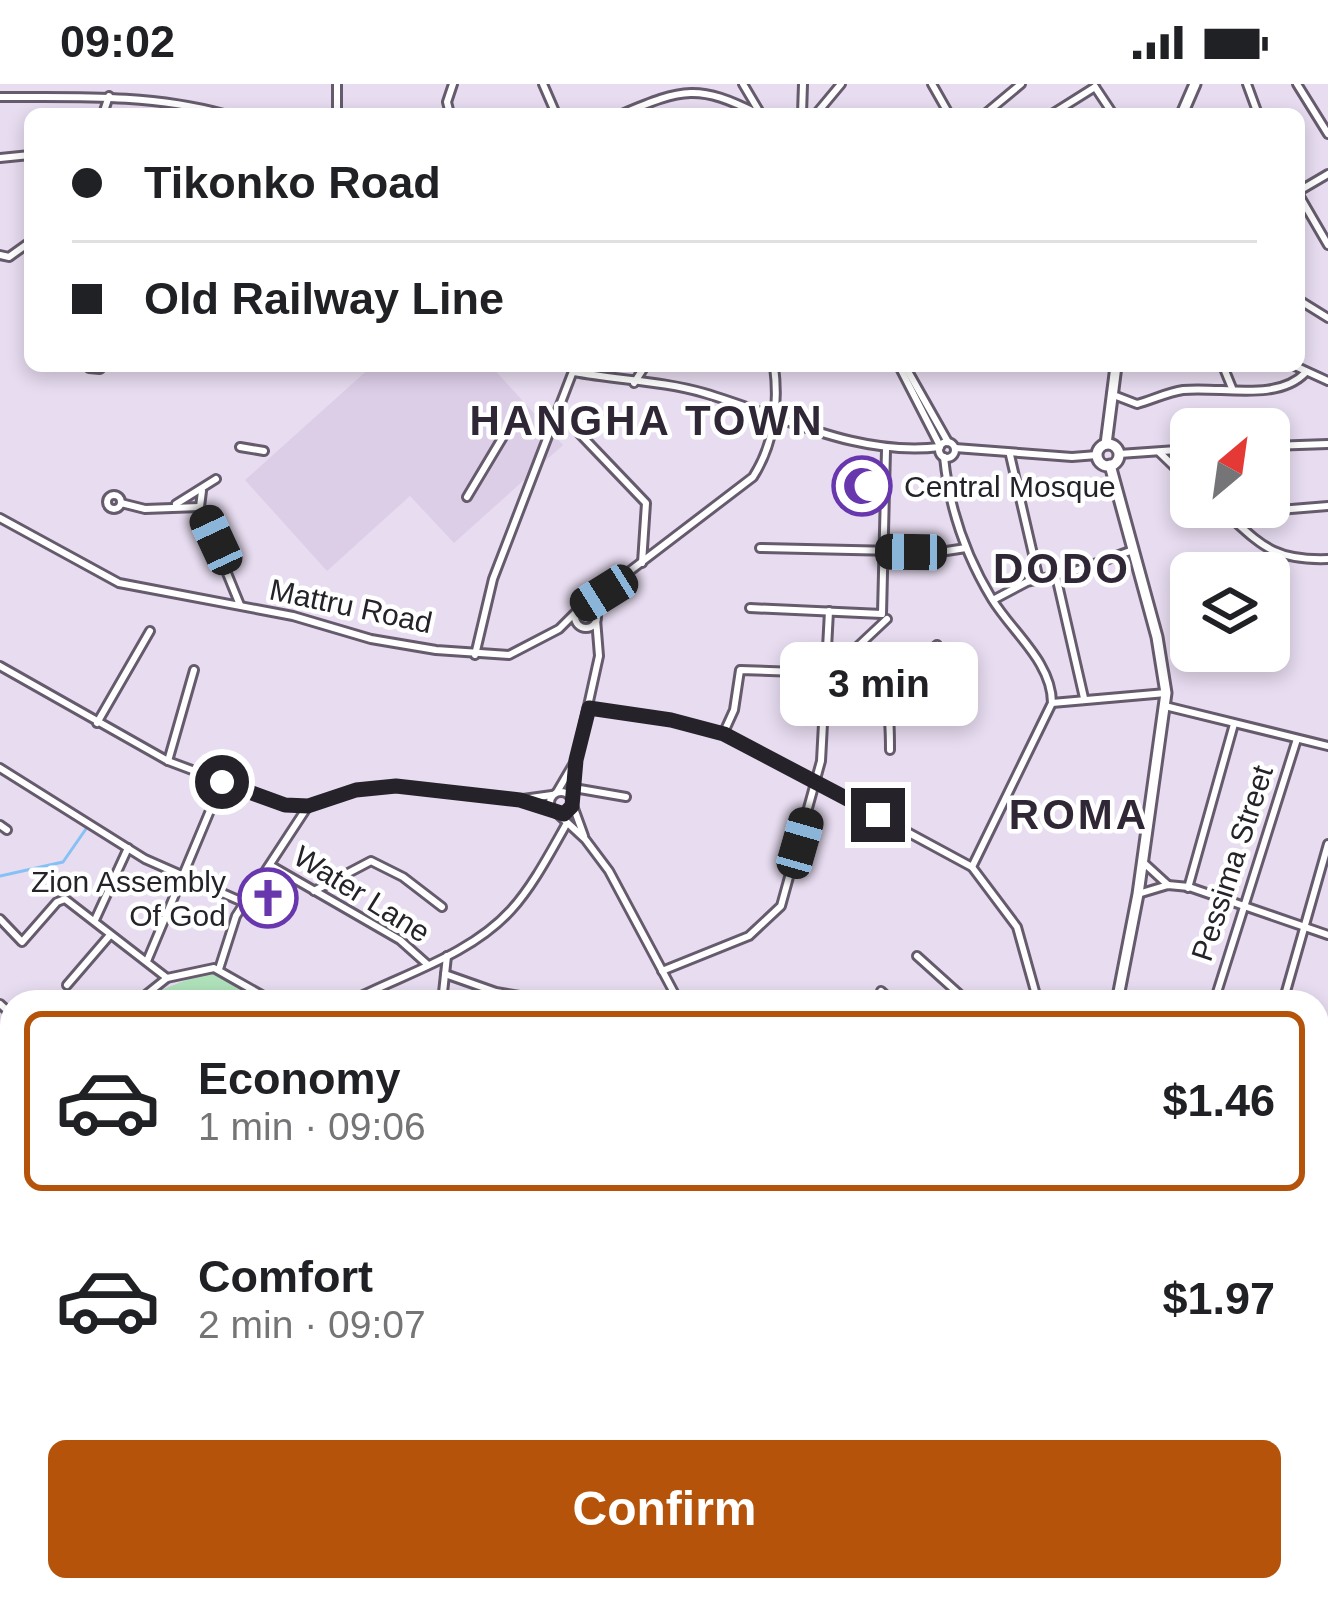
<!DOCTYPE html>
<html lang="en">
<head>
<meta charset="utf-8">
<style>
  body { margin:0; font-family:Arial,sans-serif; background:#f6f6f6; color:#202124; height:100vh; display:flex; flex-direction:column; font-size:45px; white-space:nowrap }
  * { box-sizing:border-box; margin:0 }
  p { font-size:39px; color:#757577 }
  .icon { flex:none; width:66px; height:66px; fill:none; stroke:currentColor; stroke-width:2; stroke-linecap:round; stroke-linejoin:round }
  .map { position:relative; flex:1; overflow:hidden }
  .details { position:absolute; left:0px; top:906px; width:1329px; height:612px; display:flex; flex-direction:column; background:#fff; border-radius:36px 36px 0 0; box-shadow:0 6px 18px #0003 }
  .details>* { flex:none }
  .guide { position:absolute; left:24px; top:24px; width:1281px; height:264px; border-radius:18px; box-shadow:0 6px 18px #0003; display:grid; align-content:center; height:264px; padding:0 48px; background:#fff }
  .needle { width:78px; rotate:29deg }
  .buttons { position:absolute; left:1170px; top:324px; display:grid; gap:24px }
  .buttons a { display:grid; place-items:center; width:120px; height:120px; border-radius:18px; background:#fff; box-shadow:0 6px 18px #0003; font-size:60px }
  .end { position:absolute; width:54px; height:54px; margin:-27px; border:15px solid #262229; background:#fff; box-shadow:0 0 0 6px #fff }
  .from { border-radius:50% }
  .bubble { position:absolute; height:84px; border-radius:18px; background:#fff; box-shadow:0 6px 18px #0003; font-size:39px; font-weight:700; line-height:84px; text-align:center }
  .car { position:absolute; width:36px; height:72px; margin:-36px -18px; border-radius:15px; box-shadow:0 0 9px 3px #0007; background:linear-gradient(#222 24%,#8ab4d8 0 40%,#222 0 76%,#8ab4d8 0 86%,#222 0) }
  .guide b { display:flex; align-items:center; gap:42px; height:114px; font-size:45px }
  .guide b+b { border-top:3px solid #e0e0e0 }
  .guide i { width:30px; height:30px; background:#202124 }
  ul { padding:21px 0 0; list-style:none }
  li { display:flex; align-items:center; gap:36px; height:180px; margin:0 24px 18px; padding:0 24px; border:6px solid transparent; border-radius:18px }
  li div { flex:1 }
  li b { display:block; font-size:45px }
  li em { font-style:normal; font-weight:700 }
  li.current { border-color:#b45309 }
  li>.icon { width:108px; height:108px; stroke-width:1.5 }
  .cta { display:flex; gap:24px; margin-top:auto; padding:24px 48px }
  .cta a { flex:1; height:138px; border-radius:18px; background:#b45309; color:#fff; font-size:48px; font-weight:700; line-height:138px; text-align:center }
  .status { display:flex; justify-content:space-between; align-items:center; height:84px; padding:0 60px; background:#fff; direction:ltr }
  .status svg { height:33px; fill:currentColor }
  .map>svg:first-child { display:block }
  .built { fill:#ddcee8 }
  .green { fill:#afe2ba }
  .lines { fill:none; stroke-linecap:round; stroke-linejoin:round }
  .stream { stroke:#86c1f6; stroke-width:3 }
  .minor-casing { stroke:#655b6c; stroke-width:12 }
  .major-casing { stroke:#655b6c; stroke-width:15 }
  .minor { stroke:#fff; stroke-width:6 }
  .major { stroke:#fff; stroke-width:9 }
  .route { stroke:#262229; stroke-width:15 }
  .labels { text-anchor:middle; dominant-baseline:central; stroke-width:9; stroke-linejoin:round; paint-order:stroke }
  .poi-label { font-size:30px; fill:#262229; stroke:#fff; text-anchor:start }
  .street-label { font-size:30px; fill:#262229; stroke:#fff }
  .district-label { font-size:42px; font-weight:bold; letter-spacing:3px; fill:#302736; stroke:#fff }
</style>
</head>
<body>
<div class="status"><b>09:02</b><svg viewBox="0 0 49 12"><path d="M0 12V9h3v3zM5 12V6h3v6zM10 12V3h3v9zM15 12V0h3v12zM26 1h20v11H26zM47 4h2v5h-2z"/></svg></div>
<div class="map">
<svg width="1328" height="1518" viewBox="0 0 1328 1518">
  <rect width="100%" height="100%" fill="#e7dcf0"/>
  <path class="built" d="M 372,282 L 491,282 L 563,361 L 454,459 L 410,412 L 327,487 L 245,396 Z"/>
  <path class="green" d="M 212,886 L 261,918 L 151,918 L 156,908 Z"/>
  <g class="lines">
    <g class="stream">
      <path d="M 0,792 L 63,778 L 88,742"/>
      <path d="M 1317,1108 L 1328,1109"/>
      <path d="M 0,1355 L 12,1364"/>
    </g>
    <defs>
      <g id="minor">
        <path d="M 543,0 L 556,30"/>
        <path d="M 743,0 L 759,27"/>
        <path d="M 932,0 L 949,30"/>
        <path d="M 1247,0 L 1258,30"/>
        <path d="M 1297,0 L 1328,50"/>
        <path d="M 1095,3 L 1113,30"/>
        <path d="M 0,13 C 76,13 151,10 224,30"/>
        <path d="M 103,30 L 109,12"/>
        <path d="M 337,30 L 337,0"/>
        <path d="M 450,30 L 447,18 L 453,0"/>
        <path d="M 622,30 C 683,4 699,0 758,30"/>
        <path d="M 802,30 L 803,0"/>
        <path d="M 816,30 L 841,0"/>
        <path d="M 985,30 L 1021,0"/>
        <path d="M 1052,30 L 1095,3"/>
        <path d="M 0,74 L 30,71"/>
        <path d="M 1299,107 L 1328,90"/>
        <path d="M 1299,111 L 1328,161"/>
        <path d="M 0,171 L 9,173 L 30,158"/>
        <path d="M 1299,216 L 1328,234"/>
        <path d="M 899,282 L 940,362"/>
        <path d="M 905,282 L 948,358"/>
        <path d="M 1223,282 L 1232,304"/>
        <path d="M 1295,282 L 1328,297"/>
        <path d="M 89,284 L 100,285"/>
        <path d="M 574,288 C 617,296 663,297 704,309 C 782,332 857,373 940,363"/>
        <path d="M 634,299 L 645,282"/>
        <path d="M 1111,310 L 1137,320 C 1152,316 1168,308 1183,306 C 1221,302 1277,318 1305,289"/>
        <path d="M 579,349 L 646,419 L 642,479"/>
        <circle cx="947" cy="366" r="8"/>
        <path d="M 1269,362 L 1328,360"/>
        <path d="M 240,363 L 264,367"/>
        <path d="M 955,364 L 1072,373 L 1097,371"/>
        <path d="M 1159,368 L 1191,399"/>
        <path d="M 1119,370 L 1191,365"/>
        <path d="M 1010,371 L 1039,496"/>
        <path d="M 944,373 C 949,423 966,472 992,515 C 1012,548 1052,578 1052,619 L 972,783"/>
        <path d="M 202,407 L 200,423 L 240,521"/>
        <circle cx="114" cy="418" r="7"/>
        <path d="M 467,413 L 516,331"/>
        <path d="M 121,419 L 145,425 L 200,423"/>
        <path d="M 176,420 L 216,395"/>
        <path d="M 1219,423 C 1260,459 1270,477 1328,475"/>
        <path d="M 1230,430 L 1328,422"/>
        <path d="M 0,434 L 119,499 L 293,532 L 371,555 L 436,566 L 509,571 L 559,545 L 578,526"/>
        <path d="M 760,464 L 940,468 L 966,464"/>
        <path d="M 1056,492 L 1084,614"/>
        <path d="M 993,516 L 1027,498 L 1075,487 L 1133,466"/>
        <path d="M 584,522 L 753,393 C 774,360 779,320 774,282"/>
        <circle cx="586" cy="533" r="11"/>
        <path d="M 750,524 L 882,530 L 886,366"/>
        <path d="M 887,535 L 854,566 L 858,579 C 890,600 890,632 890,666"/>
        <path d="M 475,571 L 493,495 L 575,282"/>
        <path d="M 0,582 L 168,677 L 285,721 L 308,722 L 356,706 L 396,702 L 520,716 L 552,725"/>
        <path d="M 876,596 L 899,594 L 937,561"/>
        <path d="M 1052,619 L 1166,609"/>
        <path d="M 1165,622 L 1328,662"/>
        <path d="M 589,624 L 671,636 L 724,649 L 972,783 L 1017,843 L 1038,918"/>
        <path d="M 97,639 L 150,547"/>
        <path d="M 724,648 L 734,626 L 740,586 L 827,589"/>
        <path d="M 168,677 L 194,586"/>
        <path d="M 0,684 L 145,775 L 245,819"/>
        <path d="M 574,704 L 626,713"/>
        <circle cx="561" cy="719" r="11"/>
        <path d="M 557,708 L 574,679"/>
        <path d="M 523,715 L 552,711"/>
        <path d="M 572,717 L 576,676 L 599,572 L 596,535"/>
        <path d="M 572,719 L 584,752"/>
        <path d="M 558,730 L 585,755 L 609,787 L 679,918"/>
        <path d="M 0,741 L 7,746"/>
        <path d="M 1144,779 L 1168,801"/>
        <path d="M 270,781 L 400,856 L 428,881"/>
        <path d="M 1188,804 L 1234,640"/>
        <path d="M 314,807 L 371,777 L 403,793 L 442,823"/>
        <path d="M 1138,810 L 1168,801 L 1189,803 L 1328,851"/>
        <path d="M 0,835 L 22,858 L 57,818 L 65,815 L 167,894"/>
        <path d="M 95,836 L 128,764"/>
        <path d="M 917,872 L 968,918"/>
        <path d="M 147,877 L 222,698"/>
        <path d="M 219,885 L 236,832 L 308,722"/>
        <path d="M 662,887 L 749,852 L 781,822 L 821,677 L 829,527"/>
        <path d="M 445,890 L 496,908 L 557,918"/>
        <path d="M 67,901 L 110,851"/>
        <path d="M 881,907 L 893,918"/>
        <path d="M 137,918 L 167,894 L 214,884 L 274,918"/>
        <path d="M 349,918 C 403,890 469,872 511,826 C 533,802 551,767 567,739"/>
        <path d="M 442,918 L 447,872"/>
        <path d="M 1214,918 L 1297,655"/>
        <path d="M 1283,918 L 1328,760"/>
        <path d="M 0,920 L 12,931"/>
        <path d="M 1317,1012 L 1328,978"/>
        <path d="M 1317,1047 L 1328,1048"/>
        <path d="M 1317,1137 L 1328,1135"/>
        <path d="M 0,1186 L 12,1176"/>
        <path d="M 1317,1188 L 1328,1186"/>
        <path d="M 1317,1342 L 1328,1333"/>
        <path d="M 1317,1376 L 1328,1384"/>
        <path d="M 0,1415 L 12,1408"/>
        <path d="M 1320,1458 L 1328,1449"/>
        <path d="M 1317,1481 L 1326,1463"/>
        <path d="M 0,1488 L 12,1493"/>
        <path d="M 44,1506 L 67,1518"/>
        <path d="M 931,1506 L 932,1518"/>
        <path d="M 1028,1506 L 1036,1510 L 1036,1518"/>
        <path d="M 558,1509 L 581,1518"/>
        <path d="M 35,1518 L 44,1506"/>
        <path d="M 72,1518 L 75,1506"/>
        <path d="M 333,1518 L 337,1506"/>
        <path d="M 388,1518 L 392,1506"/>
        <path d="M 440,1518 L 443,1506"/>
        <path d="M 610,1518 L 616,1506"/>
        <path d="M 668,1518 L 673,1506"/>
        <path d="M 722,1518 L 727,1506"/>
        <path d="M 779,1518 L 784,1506"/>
        <path d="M 838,1518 L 844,1506"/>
        <path d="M 896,1518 L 901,1506"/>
        <path d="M 1110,1518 L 1113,1506"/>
        <path d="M 1299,1518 L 1306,1506"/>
      </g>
      <g id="major">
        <path d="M 1182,30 L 1195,0"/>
        <path d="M 1106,360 L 1116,282"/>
        <circle cx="1108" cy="371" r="11"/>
        <path d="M 1110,381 L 1157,553 L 1166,609 L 1138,810 L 1117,918"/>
        <path d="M 977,1518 L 980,1506"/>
      </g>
    </defs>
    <use href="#minor" class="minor-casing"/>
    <use href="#major" class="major-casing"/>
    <use href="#minor" class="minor"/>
    <use href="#major" class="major"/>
  </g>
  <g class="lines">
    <path class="route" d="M 222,698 L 285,721 L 308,722 L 356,706 L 396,702 L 520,716 L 564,730 L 572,722 L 576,676 L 589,624 L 671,636 L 724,650 L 878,731"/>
  </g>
  <defs>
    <symbol id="mosque-ring" viewBox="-11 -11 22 22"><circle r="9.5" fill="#fff" stroke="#6836ad" stroke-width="1.5"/><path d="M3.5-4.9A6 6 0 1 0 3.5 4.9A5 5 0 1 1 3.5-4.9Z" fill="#6836ad"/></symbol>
    <symbol id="church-ring" viewBox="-11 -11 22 22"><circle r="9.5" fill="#fff" stroke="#6836ad" stroke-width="1.5"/><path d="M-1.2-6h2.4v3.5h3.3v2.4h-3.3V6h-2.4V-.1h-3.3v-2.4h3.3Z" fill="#6836ad"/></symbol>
  </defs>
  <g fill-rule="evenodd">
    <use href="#mosque-ring" x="829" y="369" width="66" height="66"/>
    <use href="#church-ring" x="235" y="781" width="66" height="66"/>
  </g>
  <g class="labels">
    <g class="poi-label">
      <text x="904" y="402">Central Mosque</text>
      <text x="226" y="797" text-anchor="end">Zion Assembly<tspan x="226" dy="34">Of God</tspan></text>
    </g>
    <g class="street-label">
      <text transform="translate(351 522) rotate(12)">Mattru Road</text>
      <text transform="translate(1232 779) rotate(-72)">Pessima Street</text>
      <text transform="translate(362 810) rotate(32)">Water Lane</text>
    </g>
    <g class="district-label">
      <text x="647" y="336">HANGHA TOWN</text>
      <text x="1062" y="484">DODO</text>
      <text x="1079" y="730">ROMA</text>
    </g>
  </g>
</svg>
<div class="buttons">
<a><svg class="needle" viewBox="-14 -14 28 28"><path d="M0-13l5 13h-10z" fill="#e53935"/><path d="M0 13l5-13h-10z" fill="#757577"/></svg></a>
<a><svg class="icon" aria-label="layers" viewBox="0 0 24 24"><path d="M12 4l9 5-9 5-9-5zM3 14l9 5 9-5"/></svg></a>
</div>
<i class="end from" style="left:222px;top:698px"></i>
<i class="end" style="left:878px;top:731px"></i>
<div class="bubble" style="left:780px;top:558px;width:198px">3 min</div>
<i class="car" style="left:216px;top:456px;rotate:335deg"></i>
<i class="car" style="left:911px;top:468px;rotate:271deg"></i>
<i class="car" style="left:604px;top:509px;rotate:238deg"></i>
<i class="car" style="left:800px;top:759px;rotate:16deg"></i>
<div class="guide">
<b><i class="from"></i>Tikonko Road</b>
<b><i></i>Old Railway Line</b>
</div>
<section class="details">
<ul>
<li class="current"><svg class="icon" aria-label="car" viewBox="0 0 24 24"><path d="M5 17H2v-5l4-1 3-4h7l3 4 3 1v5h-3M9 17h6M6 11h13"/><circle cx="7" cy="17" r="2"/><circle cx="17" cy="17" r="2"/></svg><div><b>Economy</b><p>1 min · 09:06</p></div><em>$1.46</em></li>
<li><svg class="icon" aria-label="car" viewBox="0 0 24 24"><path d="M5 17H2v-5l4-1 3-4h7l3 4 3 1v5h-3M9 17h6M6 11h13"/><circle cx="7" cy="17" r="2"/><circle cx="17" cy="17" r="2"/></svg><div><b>Comfort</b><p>2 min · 09:07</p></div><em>$1.97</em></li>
</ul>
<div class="cta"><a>Confirm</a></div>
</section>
</div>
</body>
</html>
